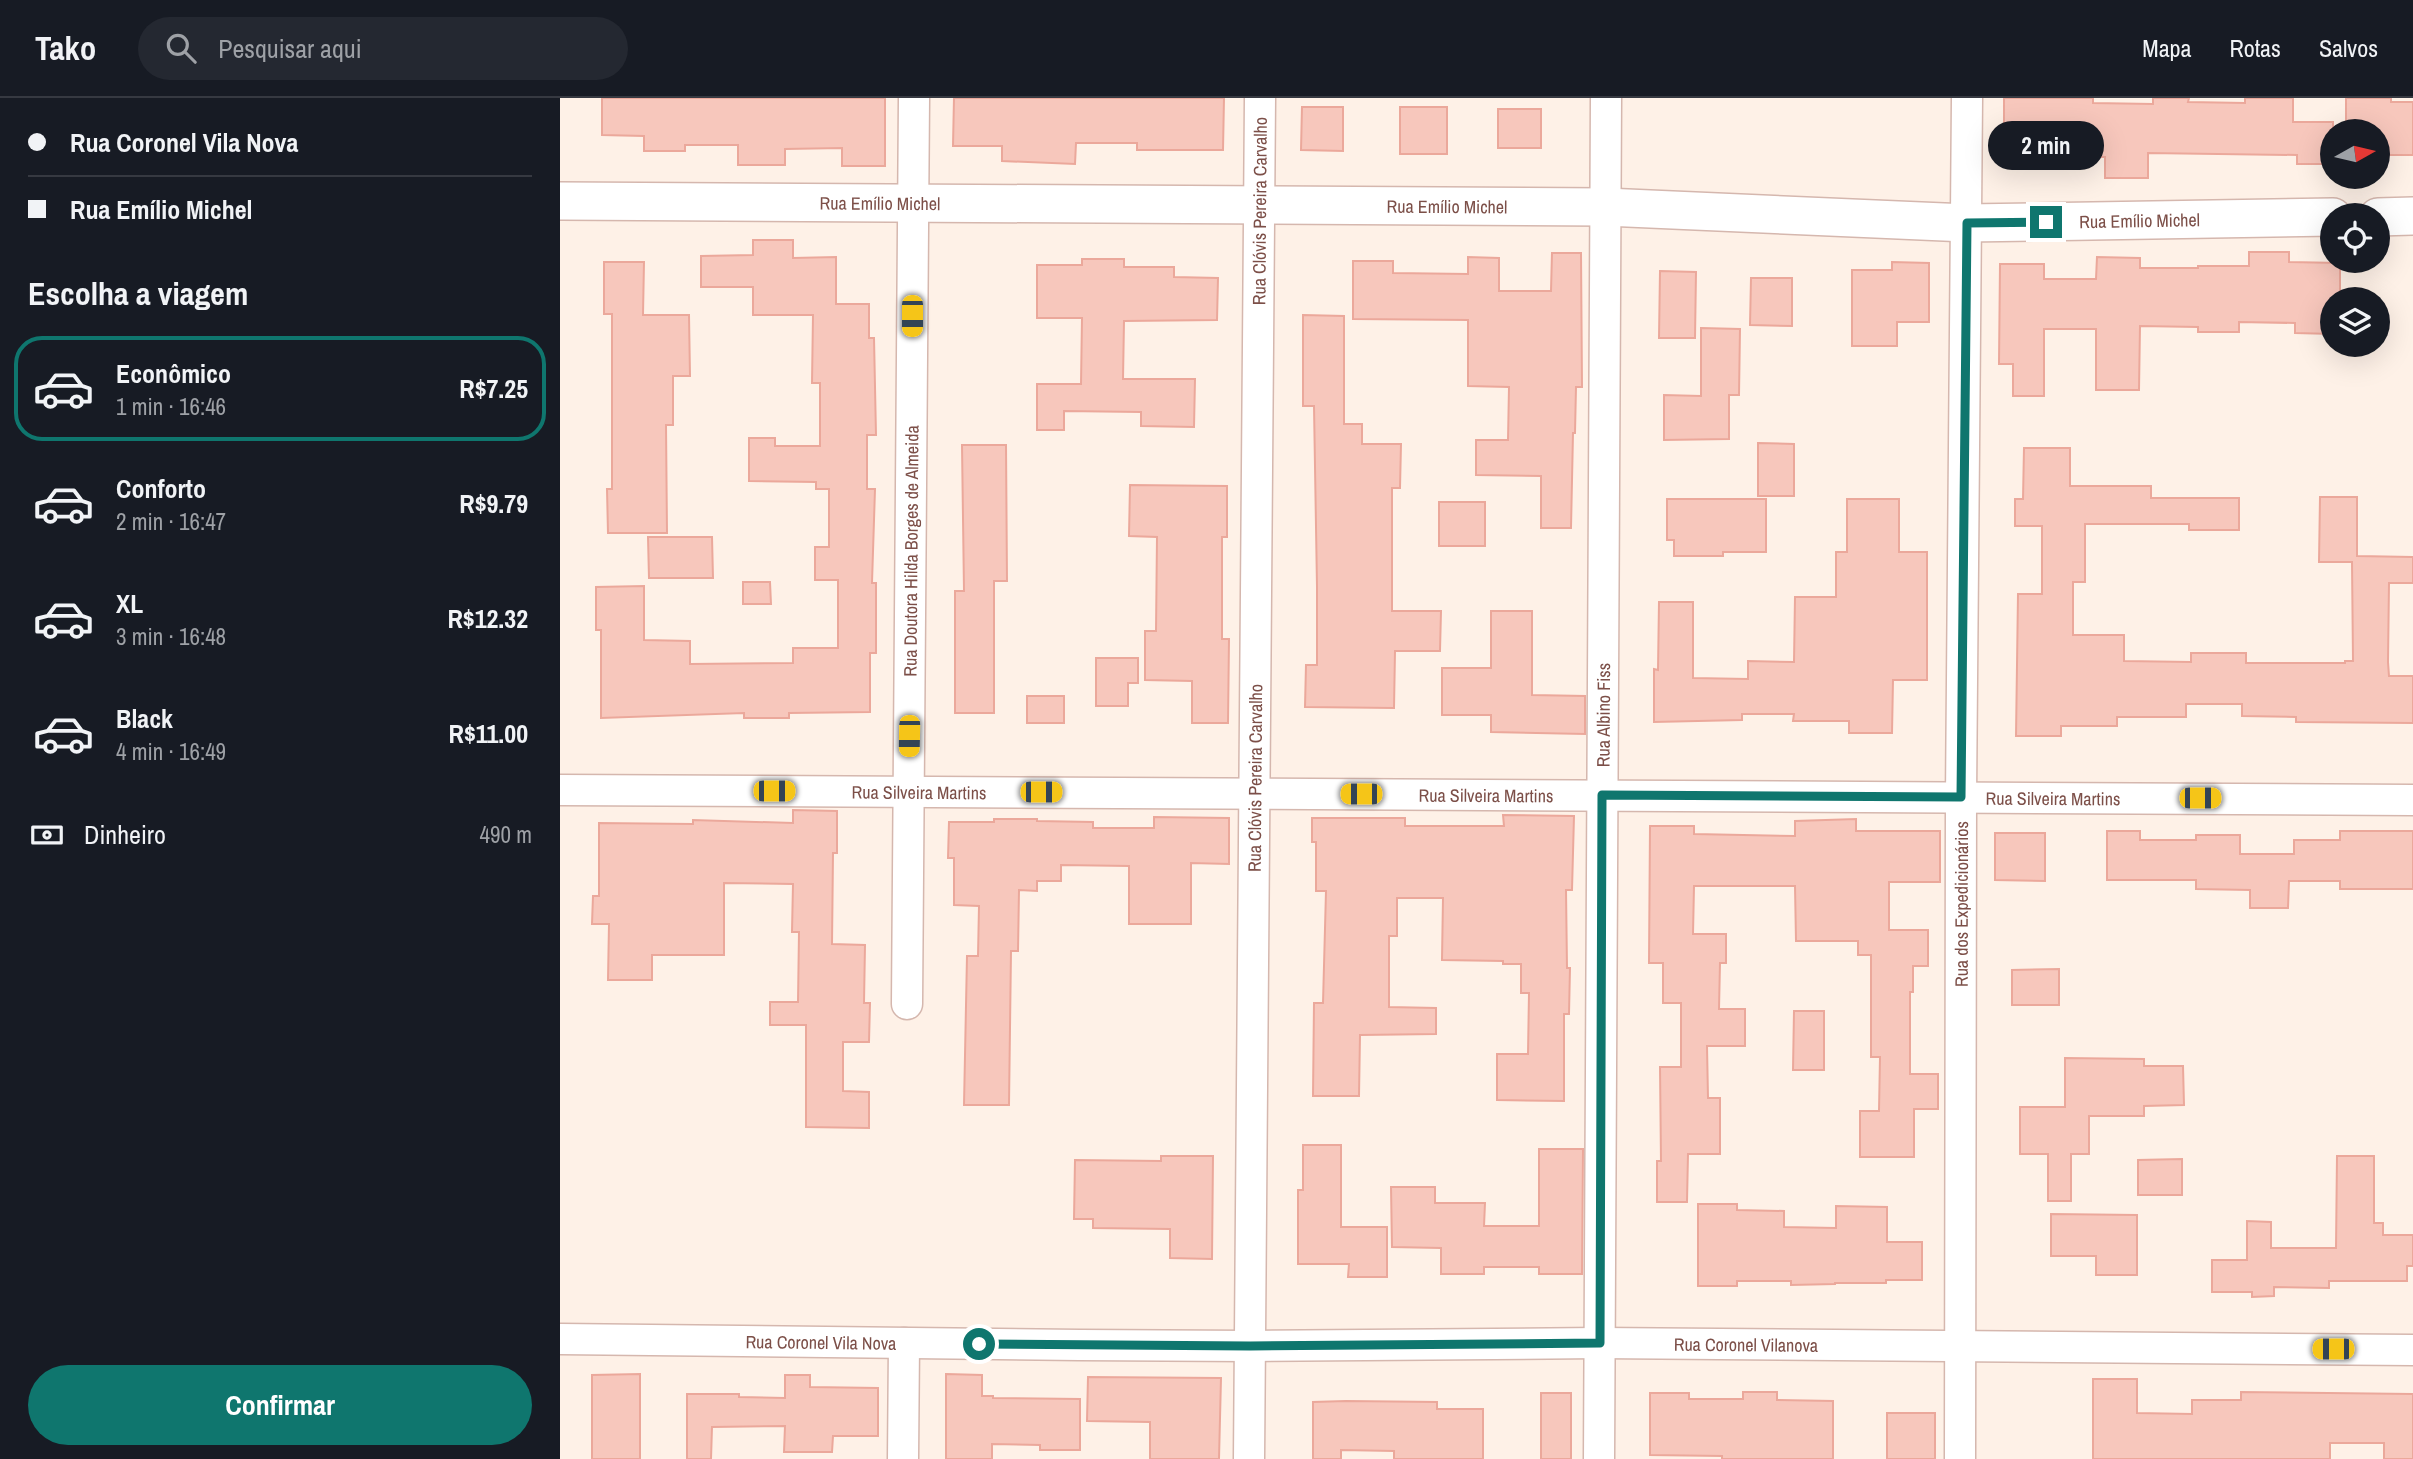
<!DOCTYPE html>
<html lang="pt">
<head>
<meta charset="utf-8">
<style>
  body { margin:0; font-family:"Archivo Narrow",sans-serif; background:#242831; color:#f1f3f6; height:100vh; display:flex; flex-direction:column; font-size:26px; white-space:nowrap }
  * { box-sizing:border-box; margin:0 }
  p { font-size:23px; color:#9ea1a6 }
  .icon { flex:none; width:38px; height:38px; fill:none; stroke:currentColor; stroke-width:2; stroke-linecap:round; stroke-linejoin:round }
  .map { position:relative; flex:1; overflow:hidden }
  .drawer { display:flex; flex-direction:column; background:#171b24; width:560px }
  .drawer>* { flex:none }
  .hud { display:grid; align-content:center; height:154px; padding:0 28px; background:#171b24 }
  .needle { width:46px; rotate:82deg }
  .tools { position:absolute; left:1760px; top:21px; display:grid; gap:14px }
  .tools a { display:grid; place-items:center; width:70px; height:70px; border-radius:50%; background:#171b24; box-shadow:0 7px 28px #0002; font-size:35px }
  .end { position:absolute; width:32px; height:32px; margin:-16px; border:9px solid #0f766e; background:#fff; box-shadow:0 0 0 4px #fff }
  .from { border-radius:50% }
  .bubble { position:absolute; height:49px; border-radius:24px; background:#171b24; box-shadow:0 7px 28px #0002; font-size:23px; font-weight:700; line-height:49px; text-align:center }
  .car { position:absolute; width:21px; height:42px; margin:-21px -10px; border-radius:9px; box-shadow:0 0 5px 2px #0007; background:linear-gradient(#f5c518 24%,#345 0 40%,#f5c518 0 76%,#345 0 86%,#f5c518 0) }
  .hud b { display:flex; align-items:center; gap:24px; height:66px; font-size:26px }
  .hud b+b { border-top:2px solid #363941 }
  .hud i { width:18px; height:18px; background:#f1f3f6 }
  ul { padding:0; list-style:none }
  li { display:flex; align-items:center; gap:21px; height:105px; margin:0 14px 10px; padding:0 14px; border:4px solid transparent; border-radius:28px }
  li div { flex:1 }
  li b { display:block; font-size:26px }
  li em { font-style:normal; font-weight:700 }
  li.selected { border-color:#0f766e }
  li>.icon { width:63px; height:63px; stroke-width:1.5 }
  h2 { padding:0 28px; font-size:32px; line-height:84px }
  .pay { display:flex; align-items:center; gap:18px; height:77px; padding:0 28px; font-size:26px }
  .pay p { margin-inline-start:auto }
  .cta { display:flex; gap:14px; margin-top:auto; padding:14px 28px }
  .cta a { flex:1; height:80px; border-radius:42px; background:#0f766e; color:#fff; font-size:28px; font-weight:700; line-height:80px; text-align:center }
  header { display:flex; align-items:center; gap:42px; box-sizing:border-box; height:98px; padding:0 35px; background:#171b24; border-bottom:2px solid #363941 }
  header strong { font-size:33px }
  nav { display:flex; gap:38px; margin-inline-start:auto; font-size:24px }
  .search { width:490px; height:63px; background:#242831; display:flex; align-items:center; gap:18px; box-sizing:border-box; padding:0 24px; border-radius:38px; color:#9ea1a6; font-size:26px }
  main { display:flex; flex:1; min-height:0 }
  .map>svg:first-child { display:block }
  .building { fill:#f7c7bc; stroke:#eba89b; stroke-width:2 }
  .lines { fill:none; stroke-linecap:round; stroke-linejoin:round }
  .minor-casing { stroke:#d5b7ae; stroke-width:33 }
  .tertiary-casing { stroke:#d5b7ae; stroke-width:40 }
  .minor { stroke:#fff; stroke-width:30 }
  .tertiary { stroke:#fff; stroke-width:37 }
  .route { stroke:#0f766e; stroke-width:9 }
  .labels { text-anchor:middle; dominant-baseline:central; stroke-width:5; stroke-linejoin:round; paint-order:stroke }
  .street-label { font-size:18px; fill:#7c4f48; stroke:#fff6f0 }
</style>
</head>
<body>
<header>
<strong>Tako</strong>
<div class="search"><svg class="icon" aria-label="search" viewBox="0 0 24 24"><circle cx="10" cy="10" r="6"/><path d="M15 15l6 6"/></svg>Pesquisar aqui</div>
<nav><a>Mapa</a><a>Rotas</a><a>Salvos</a></nav>
</header>
<main>
<section class="drawer">
<div class="hud">
<b><i class="from"></i>Rua Coronel Vila Nova</b>
<b><i></i>Rua Emílio Michel</b>
</div>
<h2>Escolha a viagem</h2>
<ul>
<li class="selected"><svg class="icon" aria-label="car" viewBox="0 0 24 24"><path d="M5 17H2v-5l4-1 3-4h7l3 4 3 1v5h-3M9 17h6M6 11h13"/><circle cx="7" cy="17" r="2"/><circle cx="17" cy="17" r="2"/></svg><div><b>Econômico</b><p>1 min · 16:46</p></div><em>R$7.25</em></li>
<li><svg class="icon" aria-label="car" viewBox="0 0 24 24"><path d="M5 17H2v-5l4-1 3-4h7l3 4 3 1v5h-3M9 17h6M6 11h13"/><circle cx="7" cy="17" r="2"/><circle cx="17" cy="17" r="2"/></svg><div><b>Conforto</b><p>2 min · 16:47</p></div><em>R$9.79</em></li>
<li><svg class="icon" aria-label="car" viewBox="0 0 24 24"><path d="M5 17H2v-5l4-1 3-4h7l3 4 3 1v5h-3M9 17h6M6 11h13"/><circle cx="7" cy="17" r="2"/><circle cx="17" cy="17" r="2"/></svg><div><b>XL</b><p>3 min · 16:48</p></div><em>R$12.32</em></li>
<li><svg class="icon" aria-label="car" viewBox="0 0 24 24"><path d="M5 17H2v-5l4-1 3-4h7l3 4 3 1v5h-3M9 17h6M6 11h13"/><circle cx="7" cy="17" r="2"/><circle cx="17" cy="17" r="2"/></svg><div><b>Black</b><p>4 min · 16:49</p></div><em>R$11.00</em></li>
</ul>
<div class="pay"><svg class="icon" aria-label="cash" viewBox="0 0 24 24"><path d="M3 7h18v10H3z"/><circle cx="12" cy="12" r="2"/></svg>Dinheiro<p>490 m</p></div>
<div class="cta"><a>Confirmar</a></div>
</section>
<div class="map">
<svg width="1853" height="1361" viewBox="0 0 1853 1361">
  <rect width="100%" height="100%" fill="#fef1e7"/>
  <g class="building">
    <path d="M 42,0 L 325,0 L 325,68 L 282,68 L 282,50 L 225,51 L 225,67 L 178,67 L 178,47 L 125,47 L 125,53 L 84,53 L 84,38 L 42,37 Z"/>
    <path d="M 394,0 L 664,0 L 663,52 L 577,52 L 577,45 L 516,45 L 515,66 L 442,63 L 442,48 L 393,48 Z"/>
    <path d="M 1444,0 L 1533,0 L 1533,5 L 1593,6 L 1593,0 L 1629,0 L 1628,4 L 1685,5 L 1685,0 L 1733,0 L 1733,24 L 1773,24 L 1773,66 L 1737,66 L 1737,57 L 1588,55 L 1588,80 L 1545,80 L 1545,59 L 1444,57 Z"/>
    <path d="M 1786,0 L 1831,0 L 1831,4 L 1853,4 L 1853,57 L 1818,57 L 1818,33 L 1786,33 Z"/>
    <path d="M 742,9 L 783,9 L 783,53 L 741,52 Z"/>
    <rect x="840" y="9" width="47" height="47"/>
    <rect x="938" y="11" width="43" height="39"/>
    <path d="M 193,142 L 233,142 L 233,160 L 276,159 L 276,206 L 309,206 L 309,240 L 314,240 L 316,337 L 307,337 L 307,391 L 315,391 L 312,485 L 316,485 L 316,555 L 310,555 L 310,614 L 229,615 L 229,620 L 184,620 L 184,615 L 41,620 L 41,532 L 36,532 L 36,489 L 84,488 L 84,542 L 130,543 L 130,566 L 233,565 L 233,550 L 278,550 L 278,482 L 255,482 L 255,449 L 269,449 L 269,391 L 256,391 L 256,384 L 189,383 L 189,340 L 215,340 L 215,348 L 260,348 L 260,285 L 252,285 L 253,217 L 193,217 L 193,189 L 141,189 L 141,158 L 193,157 Z"/>
    <path d="M 1689,154 L 1729,154 L 1729,164 L 1780,165 L 1780,201 L 1773,201 L 1773,236 L 1735,235 L 1735,225 L 1679,224 L 1679,234 L 1638,234 L 1638,229 L 1580,228 L 1579,292 L 1536,292 L 1536,231 L 1484,231 L 1484,298 L 1453,298 L 1453,266 L 1439,266 L 1440,166 L 1484,166 L 1484,181 L 1536,181 L 1537,159 L 1580,160 L 1580,170 L 1638,170 L 1638,168 L 1689,168 Z"/>
    <path d="M 992,155 L 1021,155 L 1022,289 L 1016,289 L 1015,335 L 1013,335 L 1011,430 L 981,430 L 981,378 L 916,377 L 916,342 L 948,342 L 949,289 L 908,288 L 908,222 L 793,221 L 793,163 L 833,163 L 833,175 L 908,176 L 908,159 L 939,160 L 939,193 L 991,193 Z"/>
    <path d="M 522,161 L 564,161 L 564,169 L 614,169 L 614,179 L 658,180 L 657,222 L 564,223 L 563,281 L 635,281 L 634,329 L 581,328 L 581,314 L 504,313 L 504,332 L 477,332 L 477,286 L 521,286 L 522,220 L 477,220 L 477,167 L 522,167 Z"/>
    <path d="M 44,164 L 84,164 L 83,217 L 129,217 L 130,278 L 113,278 L 113,327 L 106,327 L 107,435 L 48,435 L 47,391 L 52,391 L 52,216 L 44,216 Z"/>
    <path d="M 1332,164 L 1369,165 L 1369,224 L 1337,224 L 1337,248 L 1292,248 L 1292,172 L 1332,172 Z"/>
    <path d="M 1100,173 L 1136,174 L 1135,240 L 1099,240 Z"/>
    <path d="M 1191,180 L 1232,180 L 1232,228 L 1190,227 Z"/>
    <path d="M 743,217 L 784,218 L 784,326 L 802,326 L 802,346 L 841,346 L 840,390 L 832,390 L 832,513 L 881,513 L 880,553 L 835,553 L 834,610 L 745,609 L 746,567 L 757,567 L 757,489 L 754,308 L 743,308 Z"/>
    <path d="M 1141,230 L 1180,231 L 1179,297 L 1169,297 L 1169,341 L 1104,342 L 1104,297 L 1141,298 Z"/>
    <path d="M 1198,345 L 1234,346 L 1234,398 L 1198,398 Z"/>
    <path d="M 402,347 L 446,347 L 447,483 L 434,483 L 434,615 L 395,615 L 395,493 L 404,493 Z"/>
    <path d="M 1464,350 L 1510,350 L 1510,388 L 1591,388 L 1591,400 L 1679,400 L 1679,432 L 1629,432 L 1629,426 L 1525,426 L 1525,484 L 1513,484 L 1513,537 L 1564,537 L 1564,563 L 1631,564 L 1631,555 L 1686,555 L 1686,565 L 1785,565 L 1785,563 L 1793,563 L 1792,464 L 1759,464 L 1760,399 L 1797,399 L 1797,458 L 1853,459 L 1853,485 L 1829,485 L 1828,564 L 1829,578 L 1853,578 L 1853,625 L 1736,624 L 1736,619 L 1682,618 L 1682,606 L 1626,606 L 1626,619 L 1557,619 L 1557,628 L 1501,628 L 1501,638 L 1456,638 L 1458,496 L 1482,496 L 1482,428 L 1455,428 L 1455,401 L 1463,401 Z"/>
    <path d="M 570,387 L 667,388 L 667,439 L 662,439 L 662,541 L 669,541 L 668,625 L 632,625 L 632,583 L 585,582 L 585,533 L 596,533 L 597,439 L 569,438 Z"/>
    <path d="M 1107,401 L 1206,401 L 1206,454 L 1163,454 L 1163,458 L 1114,458 L 1114,442 L 1107,442 Z"/>
    <path d="M 1287,401 L 1339,401 L 1339,454 L 1367,454 L 1367,582 L 1333,582 L 1332,635 L 1289,635 L 1289,623 L 1233,623 L 1234,616 L 1182,616 L 1182,622 L 1094,624 L 1094,571 L 1098,572 L 1099,504 L 1133,504 L 1133,580 L 1188,581 L 1188,563 L 1234,564 L 1235,499 L 1276,499 L 1276,454 L 1287,454 Z"/>
    <rect x="879" y="404" width="46" height="44"/>
    <path d="M 88,439 L 152,439 L 153,480 L 89,480 Z"/>
    <path d="M 183,484 L 210,484 L 211,506 L 183,506 Z"/>
    <path d="M 931,513 L 972,513 L 972,597 L 1025,598 L 1025,636 L 931,634 L 931,617 L 882,617 L 882,570 L 931,570 Z"/>
    <path d="M 536,560 L 578,560 L 578,585 L 568,585 L 568,608 L 536,608 Z"/>
    <rect x="467" y="598" width="37" height="27"/>
    <path d="M 233,712 L 277,713 L 277,755 L 273,755 L 272,846 L 305,847 L 304,905 L 310,905 L 309,944 L 283,944 L 283,993 L 309,994 L 309,1030 L 246,1029 L 246,927 L 210,927 L 210,904 L 238,904 L 239,834 L 232,834 L 233,786 L 164,785 L 164,857 L 92,857 L 92,882 L 48,882 L 49,826 L 32,826 L 33,798 L 39,798 L 39,725 L 133,726 L 133,722 L 233,725 Z"/>
    <path d="M 943,717 L 1014,718 L 1012,792 L 1006,792 L 1007,870 L 1010,870 L 1009,916 L 1004,916 L 1004,1003 L 937,1002 L 937,956 L 968,956 L 969,895 L 961,895 L 961,866 L 943,866 L 943,863 L 882,862 L 883,800 L 837,800 L 837,838 L 829,838 L 829,909 L 876,910 L 876,936 L 800,937 L 799,998 L 753,998 L 754,905 L 763,905 L 766,793 L 756,793 L 756,744 L 752,744 L 752,720 L 845,720 L 845,728 L 944,728 Z"/>
    <path d="M 594,719 L 669,720 L 669,766 L 631,765 L 631,826 L 569,826 L 569,768 L 501,767 L 501,783 L 477,783 L 477,793 L 459,792 L 458,853 L 451,853 L 449,1007 L 404,1007 L 407,858 L 418,858 L 419,808 L 394,807 L 394,760 L 388,760 L 389,724 L 434,724 L 434,721 L 477,721 L 477,723 L 533,724 L 533,730 L 594,730 Z"/>
    <path d="M 1296,721 L 1296,733 L 1380,733 L 1380,784 L 1329,784 L 1329,832 L 1368,832 L 1368,868 L 1353,868 L 1353,894 L 1350,894 L 1350,976 L 1378,976 L 1378,1011 L 1354,1011 L 1354,1059 L 1300,1059 L 1300,1013 L 1319,1013 L 1320,959 L 1311,959 L 1311,857 L 1298,857 L 1298,843 L 1236,843 L 1235,788 L 1134,788 L 1133,836 L 1166,836 L 1166,865 L 1160,865 L 1159,911 L 1185,911 L 1185,948 L 1147,948 L 1148,1000 L 1160,1000 L 1160,1056 L 1128,1056 L 1127,1104 L 1097,1104 L 1097,1063 L 1101,1063 L 1100,969 L 1121,969 L 1121,905 L 1103,905 L 1103,865 L 1089,865 L 1090,728 L 1134,728 L 1134,736 L 1235,738 L 1235,723 Z"/>
    <path d="M 1547,733 L 1580,733 L 1580,742 L 1636,742 L 1636,737 L 1680,737 L 1680,756 L 1734,756 L 1734,742 L 1780,742 L 1780,733 L 1853,733 L 1853,791 L 1780,791 L 1780,783 L 1729,783 L 1728,810 L 1690,810 L 1690,792 L 1636,791 L 1636,782 L 1547,782 Z"/>
    <path d="M 1435,735 L 1485,735 L 1485,783 L 1435,782 Z"/>
    <path d="M 1499,871 L 1499,907 L 1452,907 L 1452,872 Z"/>
    <path d="M 1234,913 L 1264,913 L 1264,972 L 1233,972 Z"/>
    <path d="M 1505,960 L 1584,961 L 1584,968 L 1623,968 L 1624,1007 L 1584,1008 L 1584,1018 L 1529,1018 L 1529,1056 L 1511,1056 L 1511,1103 L 1488,1103 L 1488,1056 L 1460,1056 L 1460,1009 L 1505,1009 Z"/>
    <path d="M 743,1047 L 781,1047 L 781,1129 L 827,1129 L 827,1179 L 788,1179 L 789,1166 L 738,1166 L 738,1092 L 743,1092 Z"/>
    <path d="M 979,1051 L 1023,1051 L 1022,1176 L 979,1176 L 979,1169 L 924,1169 L 924,1176 L 881,1176 L 881,1150 L 832,1149 L 831,1089 L 875,1089 L 875,1105 L 925,1105 L 924,1128 L 979,1128 Z"/>
    <path d="M 601,1058 L 653,1058 L 652,1161 L 610,1160 L 610,1131 L 533,1130 L 533,1121 L 514,1121 L 515,1062 L 601,1063 Z"/>
    <path d="M 1777,1058 L 1814,1058 L 1814,1125 L 1823,1125 L 1823,1137 L 1853,1137 L 1853,1168 L 1847,1168 L 1847,1183 L 1769,1183 L 1769,1190 L 1714,1189 L 1714,1198 L 1692,1199 L 1692,1194 L 1652,1194 L 1652,1162 L 1687,1162 L 1687,1123 L 1711,1124 L 1711,1150 L 1776,1150 Z"/>
    <path d="M 1622,1061 L 1622,1097 L 1578,1097 L 1578,1062 Z"/>
    <path d="M 1138,1106 L 1177,1106 L 1177,1112 L 1224,1113 L 1224,1129 L 1276,1130 L 1276,1108 L 1327,1109 L 1327,1144 L 1362,1144 L 1362,1182 L 1326,1182 L 1326,1185 L 1275,1185 L 1275,1186 L 1231,1187 L 1231,1183 L 1177,1183 L 1177,1188 L 1138,1188 Z"/>
    <path d="M 1491,1116 L 1577,1117 L 1577,1177 L 1536,1177 L 1536,1158 L 1491,1158 Z"/>
    <path d="M 80,1276 L 80,1361 L 32,1361 L 32,1277 Z"/>
    <path d="M 386,1276 L 422,1277 L 422,1298 L 433,1298 L 433,1300 L 520,1301 L 520,1352 L 480,1352 L 480,1347 L 432,1346 L 432,1361 L 386,1361 Z"/>
    <path d="M 225,1277 L 250,1277 L 250,1289 L 318,1290 L 318,1338 L 273,1338 L 272,1354 L 224,1354 L 225,1328 L 152,1329 L 151,1361 L 127,1361 L 127,1296 L 179,1296 L 179,1299 L 225,1300 Z"/>
    <path d="M 528,1279 L 661,1280 L 659,1361 L 590,1361 L 590,1324 L 527,1323 Z"/>
    <path d="M 1533,1281 L 1577,1281 L 1577,1315 L 1632,1316 L 1632,1302 L 1681,1302 L 1681,1294 L 1853,1296 L 1853,1361 L 1824,1361 L 1824,1345 L 1770,1345 L 1770,1361 L 1533,1361 Z"/>
    <path d="M 1183,1294 L 1217,1294 L 1217,1302 L 1273,1303 L 1273,1361 L 1162,1361 L 1162,1358 L 1090,1357 L 1090,1295 L 1129,1295 L 1129,1301 L 1183,1301 Z"/>
    <rect x="981" y="1295" width="30" height="66"/>
    <path d="M 786,1303 L 877,1304 L 877,1311 L 923,1311 L 923,1361 L 834,1361 L 834,1353 L 781,1352 L 781,1361 L 753,1361 L 753,1304 Z"/>
    <rect x="1327" y="1315" width="48" height="46"/>
  </g>
  <g class="lines">
    <defs>
      <g id="minor">
        <path id="s1" d="M 0,692 L 1853,702"/>
        <path id="s2" d="M 347,906 L 354,0"/>
        <path id="s3" d="M 0,1241 L 520,1247 L 690,1248 L 1039,1245 L 1853,1252"/>
        <path d="M 343,1361 L 344,1245"/>
        <path id="s4" d="M 689,1361 L 700,0"/>
        <path id="s5" d="M 1039,1361 L 1046,0"/>
        <path id="s6" d="M 1400,1361 L 1401,699 L 1407,0"/>
      </g>
      <g id="tertiary">
        <path id="s7" d="M 0,103 L 1045,109 L 1407,125 L 1773,119"/>
        <path d="M 1818,119 L 1853,118"/>
      </g>
    </defs>
    <use href="#minor" class="minor-casing"/>
    <use href="#tertiary" class="tertiary-casing"/>
    <use href="#minor" class="minor"/>
    <use href="#tertiary" class="tertiary"/>
  </g>
  <g class="lines">
    <path class="route" d="M 419,1246 L 690,1248 L 1040,1245 L 1042,697 L 1401,699 L 1407,125 L 1486,124"/>
  </g>
  <g class="labels">
    <g class="street-label">
      <text stroke="none"><textPath href="#s7" startOffset="320">Rua Emílio Michel</textPath></text>
      <text stroke="none"><textPath href="#s7" startOffset="887">Rua Emílio Michel</textPath></text>
      <text stroke="none"><textPath href="#s4" startOffset="1248">Rua Clóvis Pereira Carvalho</textPath></text>
      <text stroke="none"><textPath href="#s7" startOffset="1580">Rua Emílio Michel</textPath></text>
      <text stroke="none"><textPath href="#s2" startOffset="453">Rua Doutora Hilda Borges de Almeida</textPath></text>
      <text stroke="none"><textPath href="#s5" startOffset="744">Rua Albino Fiss</textPath></text>
      <text stroke="none"><textPath href="#s4" startOffset="681">Rua Clóvis Pereira Carvalho</textPath></text>
      <text stroke="none"><textPath href="#s1" startOffset="359">Rua Silveira Martins</textPath></text>
      <text stroke="none"><textPath href="#s1" startOffset="926">Rua Silveira Martins</textPath></text>
      <text stroke="none"><textPath href="#s1" startOffset="1493">Rua Silveira Martins</textPath></text>
      <text stroke="none"><textPath href="#s6" startOffset="555">Rua dos Expedicionários</textPath></text>
      <text stroke="none"><textPath href="#s3" startOffset="261">Rua Coronel Vila Nova</textPath></text>
      <text stroke="none"><textPath href="#s3" startOffset="1186">Rua Coronel Vilanova</textPath></text>
    </g>
  </g>
</svg>
<div class="tools">
<a><svg class="needle" viewBox="-14 -14 28 28"><path d="M0-13l5 13h-10z" fill="#e53935"/><path d="M0 13l5-13h-10z" fill="#9ea1a6"/></svg></a>
<a><svg class="icon" aria-label="locate" viewBox="0 0 24 24"><circle cx="12" cy="12" r="6"/><path d="M12 2v4M12 18v4M2 12h4M18 12h4"/></svg></a>
<a><svg class="icon" aria-label="layers" viewBox="0 0 24 24"><path d="M12 4l9 5-9 5-9-5zM3 14l9 5 9-5"/></svg></a>
</div>
<i class="end from" style="left:419px;top:1246px"></i>
<i class="end" style="left:1486px;top:124px"></i>
<div class="bubble" style="left:1428px;top:23px;width:116px">2 min</div>
<i class="car" style="left:352px;top:218px;rotate:180deg"></i>
<i class="car" style="left:349px;top:638px;rotate:181deg"></i>
<i class="car" style="left:214px;top:693px;rotate:90deg"></i>
<i class="car" style="left:481px;top:694px;rotate:90deg"></i>
<i class="car" style="left:801px;top:696px;rotate:270deg"></i>
<i class="car" style="left:1640px;top:700px;rotate:90deg"></i>
<i class="car" style="left:1773px;top:1251px;rotate:270deg"></i>
</div>
</main>
</body>
</html>
